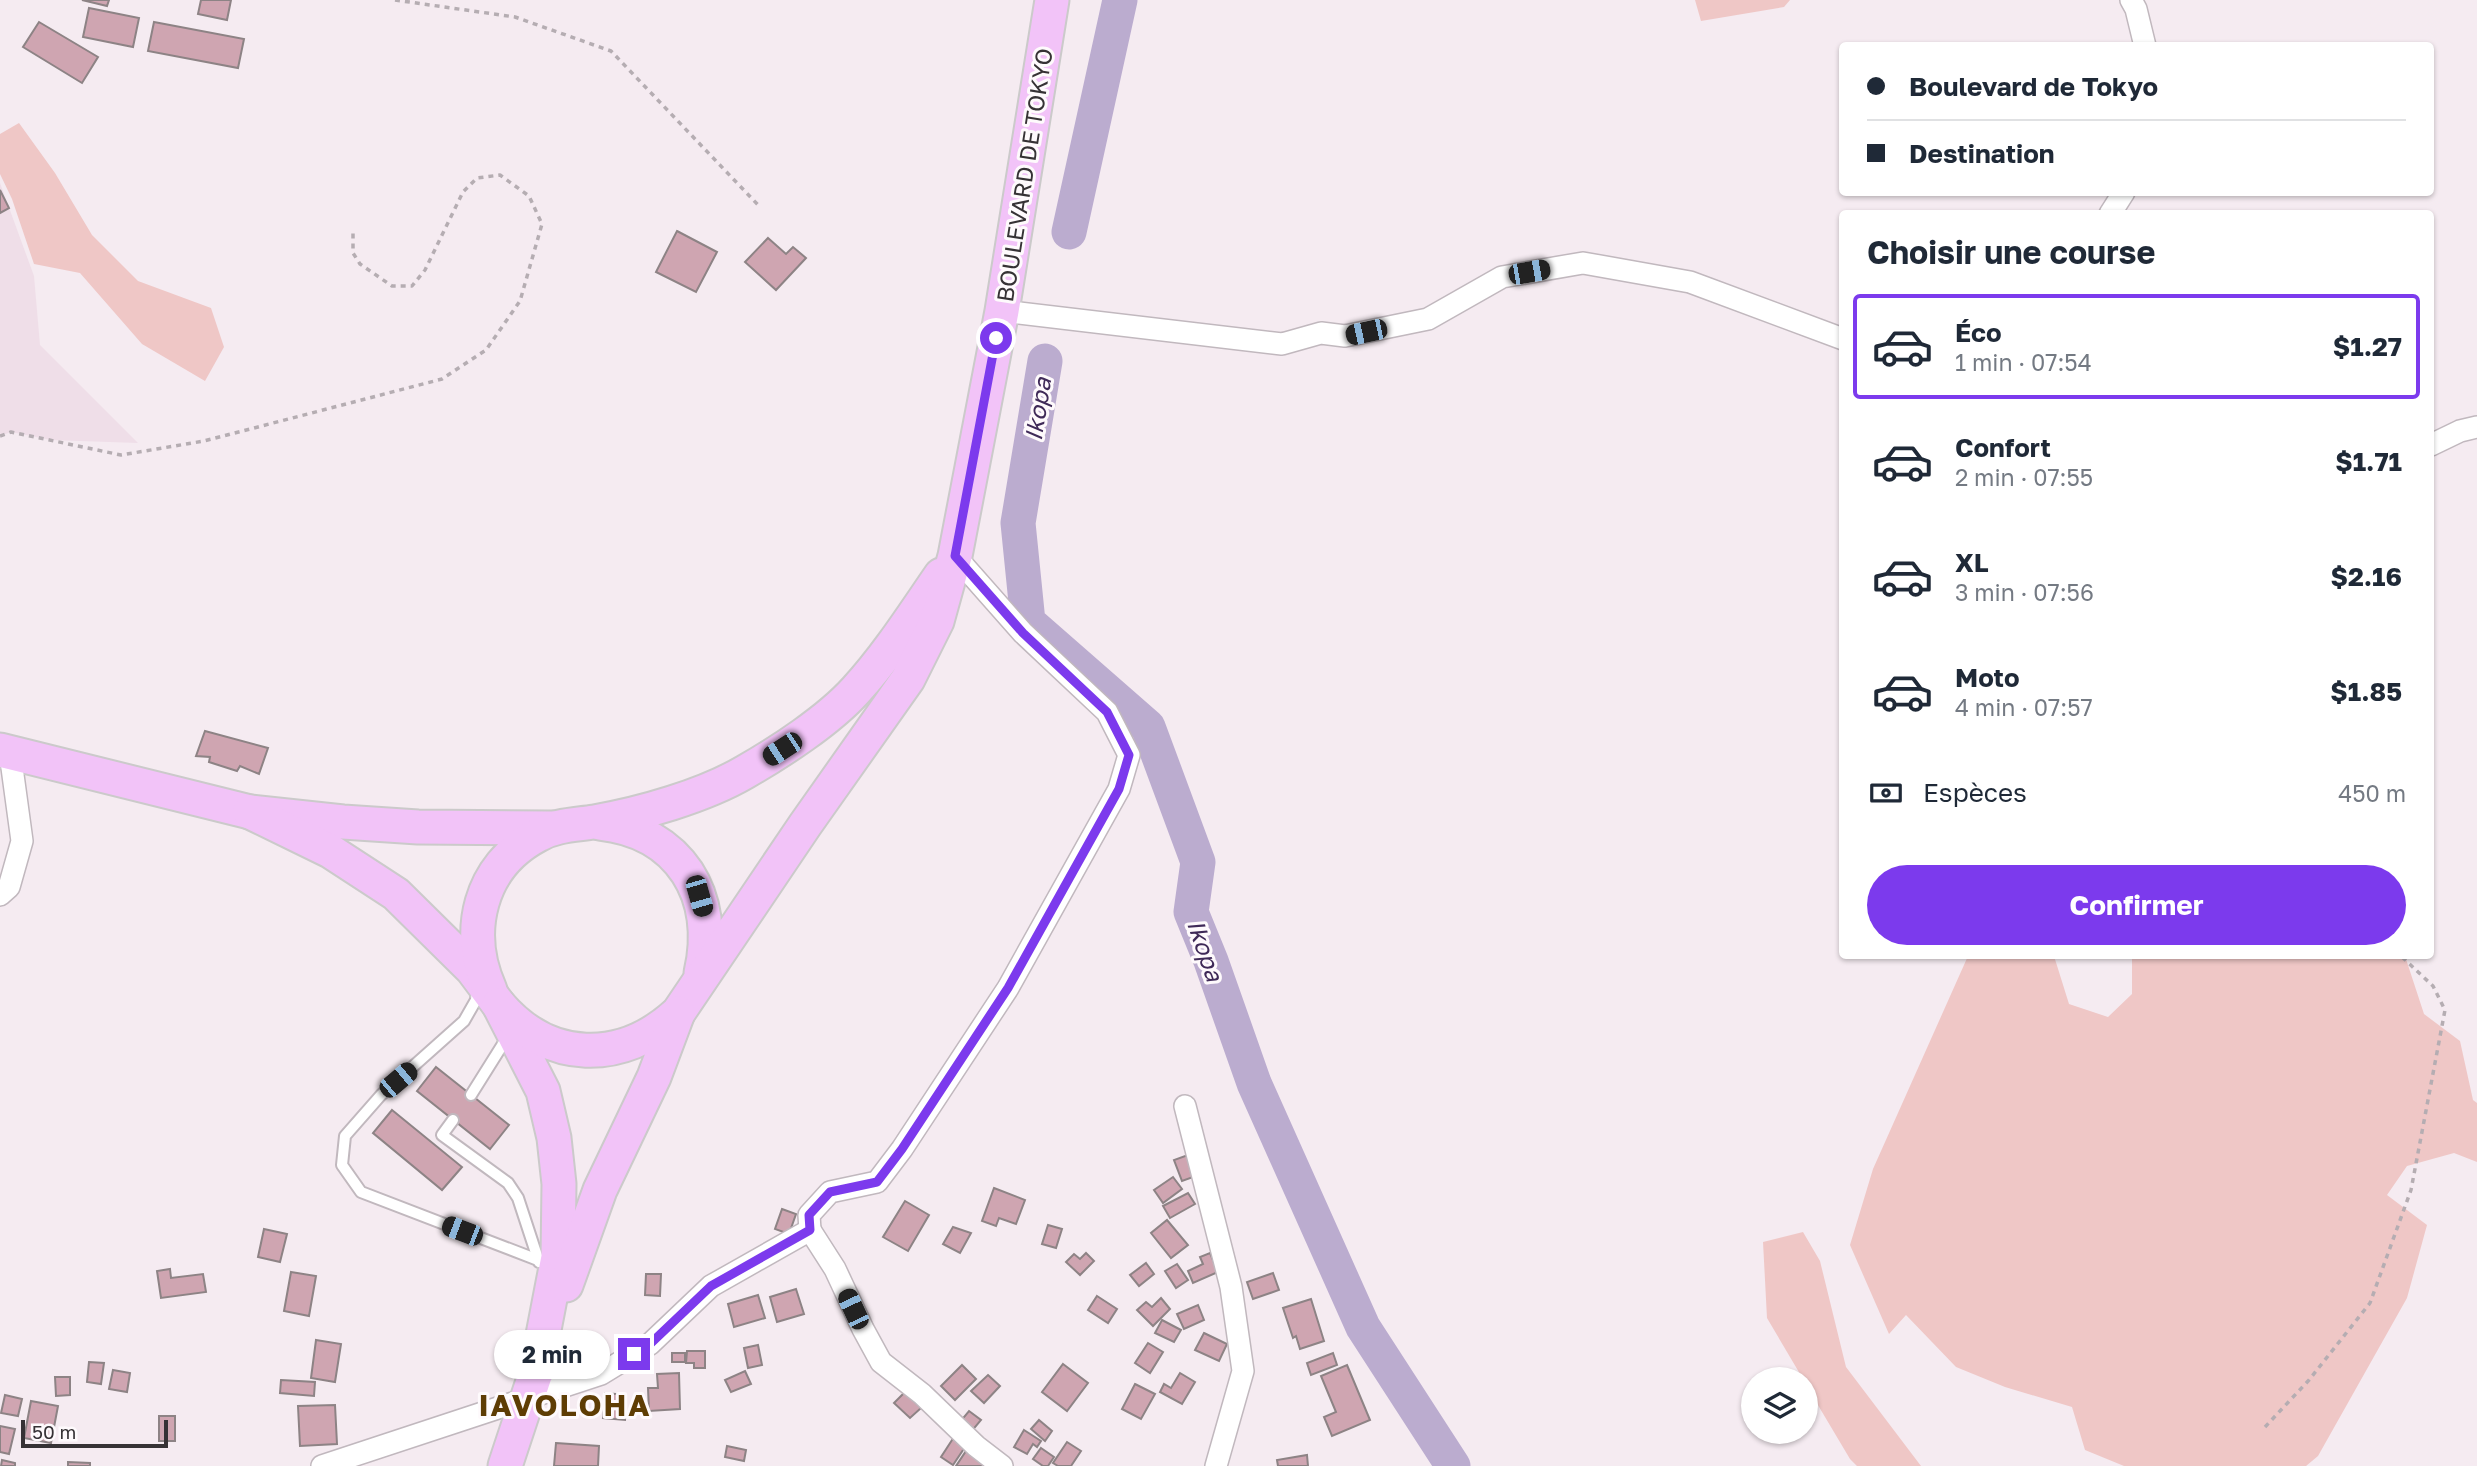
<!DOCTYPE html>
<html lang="fr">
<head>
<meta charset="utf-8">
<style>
  body { margin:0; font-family:"Golos Text",sans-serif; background:#f6f6f7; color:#1f2937; height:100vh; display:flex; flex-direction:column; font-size:26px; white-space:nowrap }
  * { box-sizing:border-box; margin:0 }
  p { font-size:23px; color:#747a83 }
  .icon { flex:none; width:38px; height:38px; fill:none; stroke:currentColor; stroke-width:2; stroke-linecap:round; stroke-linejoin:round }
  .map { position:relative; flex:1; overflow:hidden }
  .details { position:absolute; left:1839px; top:210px; width:595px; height:749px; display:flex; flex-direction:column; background:#fff; border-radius:7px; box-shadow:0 2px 5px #0004 }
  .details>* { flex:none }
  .hud { position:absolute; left:1839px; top:42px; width:595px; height:154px; border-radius:7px; box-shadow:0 2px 5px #0004; display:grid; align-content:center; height:154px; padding:0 28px; background:#fff }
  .controls { position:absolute; left:1741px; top:1367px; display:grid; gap:14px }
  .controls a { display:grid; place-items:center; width:77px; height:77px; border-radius:50%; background:#fff; box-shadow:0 2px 5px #0004; font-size:35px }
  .scale { position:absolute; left:21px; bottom:18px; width:147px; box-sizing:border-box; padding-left:7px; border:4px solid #363235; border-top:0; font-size:19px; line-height:24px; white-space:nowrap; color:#363235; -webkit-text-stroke:5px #fefafc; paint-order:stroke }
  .end { position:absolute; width:32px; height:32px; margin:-16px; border:9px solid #7c3aed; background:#fff; box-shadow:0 0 0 4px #fff }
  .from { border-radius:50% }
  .bubble { position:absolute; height:49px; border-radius:24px; background:#fff; box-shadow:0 2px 5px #0004; font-size:23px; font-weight:700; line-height:49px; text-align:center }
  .car { position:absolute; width:21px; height:42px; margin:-21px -10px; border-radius:9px; box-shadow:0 0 5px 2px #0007; background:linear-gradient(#222 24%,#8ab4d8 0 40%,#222 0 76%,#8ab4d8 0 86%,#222 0) }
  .hud b { display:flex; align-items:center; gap:24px; height:66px; font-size:26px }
  .hud b+b { border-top:2px solid #e0e1e3 }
  .hud i { width:18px; height:18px; background:#1f2937 }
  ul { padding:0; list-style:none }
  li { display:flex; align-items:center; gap:21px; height:105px; margin:0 14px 10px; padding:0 14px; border:4px solid transparent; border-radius:7px }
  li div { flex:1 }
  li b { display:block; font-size:26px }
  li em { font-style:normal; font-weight:700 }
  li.active { border-color:#7c3aed }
  li>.icon { width:63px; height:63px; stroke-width:1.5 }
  h2 { padding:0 28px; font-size:32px; line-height:84px }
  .pay { display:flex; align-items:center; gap:18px; height:77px; padding:0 28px; font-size:26px }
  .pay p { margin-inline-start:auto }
  .action { display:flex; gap:14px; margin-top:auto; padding:14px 28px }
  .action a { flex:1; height:80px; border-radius:42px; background:#7c3aed; color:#fff; font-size:28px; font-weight:700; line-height:80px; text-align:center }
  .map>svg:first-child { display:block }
  .built { fill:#efdee8 }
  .green { fill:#efc7c6 }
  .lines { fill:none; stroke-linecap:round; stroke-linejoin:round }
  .river { stroke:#bbaccf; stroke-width:35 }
  .building { fill:#cfa5b1; stroke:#8d8385; stroke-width:2 }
  .lane-casing { stroke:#c1b8be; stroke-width:14 }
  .street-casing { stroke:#c1b8be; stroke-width:24 }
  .primary-casing { stroke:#cbcaca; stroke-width:37 }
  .path { stroke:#b5adb2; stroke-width:3.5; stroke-dasharray:5 5; stroke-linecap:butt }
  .lane { stroke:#fff; stroke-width:10 }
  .street { stroke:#fff; stroke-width:21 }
  .primary { stroke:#f2c3f8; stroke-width:33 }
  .route { stroke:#7c3aed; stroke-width:9 }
  .labels { text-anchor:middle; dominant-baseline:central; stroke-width:6; stroke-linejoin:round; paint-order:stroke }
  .street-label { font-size:23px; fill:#363235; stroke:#fefafc }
  .water-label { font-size:24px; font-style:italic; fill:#3f2a58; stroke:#fefafc }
  .district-label { font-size:30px; font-weight:bold; letter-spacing:2px; fill:#5e3d04; stroke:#fefafc }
</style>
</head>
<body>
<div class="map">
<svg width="2477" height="1466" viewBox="0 0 2477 1466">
  <rect width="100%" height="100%" fill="#f5ebf1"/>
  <path class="built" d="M 0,183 L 34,276 L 40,345 L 138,443 L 51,440 L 11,432 L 0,436 Z"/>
  <g class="green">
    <path d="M 1695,0 L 1790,0 L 1784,7 L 1701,21 Z"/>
    <path d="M 19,123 L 55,173 L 92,235 L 138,281 L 211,308 L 224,347 L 205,381 L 142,344 L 80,273 L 34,264 L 12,199 L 0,174 L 0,134 Z"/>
    <path d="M 1968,956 L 2054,956 L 2069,1004 L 2108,1017 L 2132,994 L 2132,956 L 2405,956 L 2424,1014 L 2460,1041 L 2473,1100 L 2477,1103 L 2477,1162 L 2454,1153 L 2407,1166 L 2387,1195 L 2427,1225 L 2407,1298 L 2318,1456 L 2306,1466 L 2124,1466 L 2085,1450 L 2072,1407 L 2005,1387 L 1956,1367 L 1906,1315 L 1889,1334 L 1850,1245 L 1873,1169 Z"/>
    <path d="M 1803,1232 L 1820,1261 L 1846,1367 L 1921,1466 L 1857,1466 L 1850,1459 L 1806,1385 L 1806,1379 L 1803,1379 L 1767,1318 L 1763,1242 Z"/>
  </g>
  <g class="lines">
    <g class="river">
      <path d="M 1069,232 L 1120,0"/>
      <path d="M 1045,361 L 1018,523 L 1028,622 L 1148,727 L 1198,862 L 1191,912 L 1211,961 L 1254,1083 L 1363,1327 L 1453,1466"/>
    </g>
  </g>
  <g class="building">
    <path d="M 82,0 L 109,0 L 107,6 Z"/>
    <path d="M 201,0 L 231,0 L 227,20 L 198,14 Z"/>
    <path d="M 89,8 L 139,18 L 133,47 L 83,37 Z"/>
    <path d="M 39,22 L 98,57 L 82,83 L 23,47 Z"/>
    <path d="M 154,22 L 244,39 L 238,68 L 148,51 Z"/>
    <path d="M 0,190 L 9,208 L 0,213 Z"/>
    <path d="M 677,231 L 717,252 L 696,292 L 656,272 Z"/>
    <path d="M 768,238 L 786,254 L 793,247 L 806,258 L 776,290 L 745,262 Z"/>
    <path d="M 205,731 L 268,748 L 259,774 L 240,766 L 237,771 L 209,762 L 210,757 L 196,756 Z"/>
    <path d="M 436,1067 L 509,1125 L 490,1149 L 417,1091 Z"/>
    <path d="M 392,1110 L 462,1167 L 442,1190 L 373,1133 Z"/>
    <path d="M 1188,1155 L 1196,1176 L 1182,1181 L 1174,1160 Z"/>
    <path d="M 1173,1177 L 1182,1189 L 1163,1203 L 1154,1190 Z"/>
    <path d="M 994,1188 L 1025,1200 L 1016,1224 L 999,1218 L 996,1226 L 982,1221 Z"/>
    <path d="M 1188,1193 L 1195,1204 L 1170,1218 L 1163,1206 Z"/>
    <path d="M 905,1201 L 929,1215 L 908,1251 L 883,1237 Z"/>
    <path d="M 782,1209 L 796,1214 L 789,1234 L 775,1229 Z"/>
    <path d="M 1167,1220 L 1188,1245 L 1171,1258 L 1151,1233 Z"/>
    <path d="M 1048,1225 L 1062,1229 L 1056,1248 L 1042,1244 Z"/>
    <path d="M 953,1227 L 971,1233 L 960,1253 L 943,1244 Z"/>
    <path d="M 264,1229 L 287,1234 L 280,1262 L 258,1257 Z"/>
    <path d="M 1086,1253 L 1094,1261 L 1080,1275 L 1066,1262 L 1074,1254 L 1080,1259 Z"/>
    <path d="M 1210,1253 L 1218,1272 L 1193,1283 L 1188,1271 L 1203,1264 L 1200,1257 Z"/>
    <path d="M 1146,1263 L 1154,1274 L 1139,1286 L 1130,1275 Z"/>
    <path d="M 1177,1264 L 1188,1280 L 1176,1288 L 1165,1271 Z"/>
    <path d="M 170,1269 L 171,1278 L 203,1274 L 206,1292 L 161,1298 L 157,1271 Z"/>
    <path d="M 291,1272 L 316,1276 L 309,1316 L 284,1311 Z"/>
    <path d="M 1273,1273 L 1279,1290 L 1253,1299 L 1247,1282 Z"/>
    <path d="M 646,1274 L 661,1274 L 660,1296 L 645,1295 Z"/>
    <path d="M 796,1289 L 804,1314 L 777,1322 L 770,1297 Z"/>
    <path d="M 758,1295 L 765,1318 L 734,1327 L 728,1304 Z"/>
    <path d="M 1097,1296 L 1117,1309 L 1108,1323 L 1088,1310 Z"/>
    <path d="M 1161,1298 L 1170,1309 L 1153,1326 L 1137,1310 L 1146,1302 L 1152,1307 Z"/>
    <path d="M 1311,1299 L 1324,1341 L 1300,1349 L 1296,1336 L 1293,1338 L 1283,1308 Z"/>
    <path d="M 1198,1305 L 1204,1320 L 1184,1329 L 1177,1314 Z"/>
    <path d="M 1162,1320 L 1181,1330 L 1174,1342 L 1155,1333 Z"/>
    <path d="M 1204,1333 L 1227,1344 L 1219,1361 L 1195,1350 Z"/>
    <path d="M 316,1340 L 341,1344 L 335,1382 L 311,1378 Z"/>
    <path d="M 1148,1343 L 1163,1352 L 1150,1373 L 1135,1363 Z"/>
    <path d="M 758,1345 L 762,1365 L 748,1368 L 744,1348 Z"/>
    <path d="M 687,1351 L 705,1351 L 705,1368 L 694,1368 L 694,1363 L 686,1363 Z"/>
    <rect x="672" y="1353" width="13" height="9"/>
    <path d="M 1333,1353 L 1337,1365 L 1311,1375 L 1307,1363 Z"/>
    <path d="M 89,1362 L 104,1363 L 101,1384 L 87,1382 Z"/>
    <path d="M 1063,1364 L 1088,1383 L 1067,1411 L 1042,1392 Z"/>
    <path d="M 962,1365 L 976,1379 L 955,1400 L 941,1386 Z"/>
    <path d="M 1347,1365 L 1370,1420 L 1332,1436 L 1324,1417 L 1336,1412 L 1321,1376 Z"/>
    <path d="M 113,1370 L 130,1373 L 127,1392 L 109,1389 Z"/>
    <path d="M 745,1371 L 751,1384 L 731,1392 L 725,1380 Z"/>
    <path d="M 679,1373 L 680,1409 L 649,1411 L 648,1388 L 658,1388 L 657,1374 Z"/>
    <path d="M 1180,1373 L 1195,1382 L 1182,1404 L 1160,1392 L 1164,1384 L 1171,1388 Z"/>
    <path d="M 988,1375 L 1000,1386 L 984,1403 L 971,1391 Z"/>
    <path d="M 55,1377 L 70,1377 L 70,1395 L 56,1396 Z"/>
    <path d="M 281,1380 L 315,1382 L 314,1396 L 280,1393 Z"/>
    <path d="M 1135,1384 L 1155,1394 L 1141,1419 L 1122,1409 Z"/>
    <path d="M 905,1392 L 921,1408 L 910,1418 L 894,1403 Z"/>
    <path d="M 605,1393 L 626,1395 L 625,1420 L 603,1418 Z"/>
    <path d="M 5,1395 L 22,1399 L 18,1416 L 1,1413 Z"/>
    <path d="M 31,1401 L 58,1406 L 51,1443 L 24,1438 Z"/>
    <path d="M 335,1405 L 337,1444 L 300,1446 L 298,1406 Z"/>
    <path d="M 969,1411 L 981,1420 L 971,1432 L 959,1423 Z"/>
    <rect x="159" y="1416" width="16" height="25"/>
    <path d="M 1039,1420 L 1052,1431 L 1045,1441 L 1031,1429 Z"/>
    <path d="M 0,1426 L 15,1429 L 9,1454 L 0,1452 Z"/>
    <path d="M 1024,1430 L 1041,1441 L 1037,1447 L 1033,1444 L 1027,1454 L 1014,1447 Z"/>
    <path d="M 954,1437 L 967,1444 L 953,1465 L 941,1457 Z"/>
    <path d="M 1067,1442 L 1081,1451 L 1071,1466 L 1058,1466 L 1053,1463 Z"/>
    <path d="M 556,1443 L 599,1446 L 598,1466 L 554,1466 Z"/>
    <path d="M 727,1446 L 746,1450 L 744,1461 L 725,1457 Z"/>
    <path d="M 968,1448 L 995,1466 L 956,1466 Z"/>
    <path d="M 1041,1448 L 1054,1457 L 1048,1466 L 1043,1466 L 1033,1459 Z"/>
    <path d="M 1307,1455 L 1308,1466 L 1278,1466 L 1277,1460 Z"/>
    <path d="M 2,1460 L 15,1463 L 15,1466 L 1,1466 Z"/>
    <path d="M 68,1462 L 90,1463 L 90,1466 L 68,1466 Z"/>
  </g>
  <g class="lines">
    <defs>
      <g id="lane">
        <path d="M 477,990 L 476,1000 L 464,1021 L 381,1095 L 345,1136 L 342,1165 L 361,1192 L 538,1260"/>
        <path d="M 471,1095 L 508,1036"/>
        <path d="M 453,1120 L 442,1135 L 508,1183 L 518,1198 L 539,1262"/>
      </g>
      <g id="street">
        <path d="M 2131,0 L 2136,9 L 2145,46"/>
        <path d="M 2110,214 L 2124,192"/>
        <path d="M 1002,311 L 1282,344 L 1321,333 L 1345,336 L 1428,319 L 1502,277 L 1583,263 L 1690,282 L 1843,339"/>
        <path d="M 2431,445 L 2460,431 L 2477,427"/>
        <path d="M 0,895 L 9,887 L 22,841 L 10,753"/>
        <path d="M 1185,1106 L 1231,1287 L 1243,1371 L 1216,1466"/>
        <path d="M 810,1230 L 809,1215 L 830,1192 L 877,1182 L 902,1149 L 1008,988 L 1119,789 L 1129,755 L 1107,712 L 1023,633 L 955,556"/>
        <path d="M 322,1466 L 601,1374 L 650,1344 L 711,1286 L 810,1230 L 835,1269 L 863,1329 L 881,1362 L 922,1394 L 976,1446 L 1002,1466"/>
      </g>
      <g id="primary">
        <path d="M 0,750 L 250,812 L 343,822 L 418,827 L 553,828"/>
        <path d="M 250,812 L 330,851 L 396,894 L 472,969 L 499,1005 L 543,1091 L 554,1138 L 559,1184 L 558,1257 L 537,1366"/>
        <path d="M 600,823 C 680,832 719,896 701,973"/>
        <path d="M 490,990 C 464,932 479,866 538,835 C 556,825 574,825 594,822 C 641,814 704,796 745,772 C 780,752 829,720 856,690 C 888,655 914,614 941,575"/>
        <path d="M 499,1005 C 549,1063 621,1065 678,1013 L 805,825 L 908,679 L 937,621 L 955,556 L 1002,311 L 1052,0"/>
        <path d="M 566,1285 L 600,1190 L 654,1077 L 678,1013"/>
        <path d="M 505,1466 L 545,1345"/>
      </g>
    </defs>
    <use href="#lane" class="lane-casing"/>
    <use href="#street" class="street-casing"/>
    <use href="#primary" class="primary-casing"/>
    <g class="path">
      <path d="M 395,0 L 515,17 L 611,51 L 760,207"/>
      <path d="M 0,436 L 11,432 L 121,455 L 204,441 L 442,379 L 486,350 L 520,301 L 542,224 L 529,196 L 500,175 L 477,178 L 463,192 L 425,270 L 412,286 L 392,286 L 360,264 L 353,253 L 353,233"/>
      <path d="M 2265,1427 L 2309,1380 L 2370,1303 L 2411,1190 L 2445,1010 L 2433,986 L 2401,956"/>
    </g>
    <use href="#lane" class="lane"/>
    <use href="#street" class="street"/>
    <use href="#primary" class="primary"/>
  </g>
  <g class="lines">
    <path class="route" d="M 634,1354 L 650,1344 L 711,1286 L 810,1230 L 809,1215 L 830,1192 L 877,1182 L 902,1149 L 1008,988 L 1119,789 L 1129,755 L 1107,712 L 1023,633 L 955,556 L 996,338"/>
  </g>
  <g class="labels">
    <g class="street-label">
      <text transform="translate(1024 175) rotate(-81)">BOULEVARD DE TOKYO</text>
    </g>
    <g class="water-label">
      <text transform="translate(1037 409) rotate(-81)">Ikopa</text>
      <text transform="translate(1206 950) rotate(71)">Ikopa</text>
    </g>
    <g class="district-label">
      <text x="565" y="1405">IAVOLOHA</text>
    </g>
  </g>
</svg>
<div class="controls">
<a><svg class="icon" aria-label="layers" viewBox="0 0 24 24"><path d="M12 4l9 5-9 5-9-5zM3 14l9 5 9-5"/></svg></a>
</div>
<div class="scale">50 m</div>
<i class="end from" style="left:996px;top:338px"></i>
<i class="end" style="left:634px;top:1354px"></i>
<div class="bubble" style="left:494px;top:1330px;width:116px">2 min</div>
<i class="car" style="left:1529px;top:272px;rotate:80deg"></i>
<i class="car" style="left:1366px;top:332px;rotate:258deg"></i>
<i class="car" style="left:782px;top:749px;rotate:237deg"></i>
<i class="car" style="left:699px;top:896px;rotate:164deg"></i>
<i class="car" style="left:398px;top:1080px;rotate:50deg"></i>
<i class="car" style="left:462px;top:1231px;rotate:291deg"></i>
<i class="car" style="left:853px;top:1309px;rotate:335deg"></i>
<div class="hud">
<b><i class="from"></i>Boulevard de Tokyo</b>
<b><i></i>Destination</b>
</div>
<section class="details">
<h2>Choisir une course</h2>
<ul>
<li class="active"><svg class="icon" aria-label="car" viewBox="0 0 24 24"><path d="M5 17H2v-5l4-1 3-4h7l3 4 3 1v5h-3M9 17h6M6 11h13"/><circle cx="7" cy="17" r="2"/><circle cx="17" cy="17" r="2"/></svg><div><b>Éco</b><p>1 min · 07:54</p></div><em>$1.27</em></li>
<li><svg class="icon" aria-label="car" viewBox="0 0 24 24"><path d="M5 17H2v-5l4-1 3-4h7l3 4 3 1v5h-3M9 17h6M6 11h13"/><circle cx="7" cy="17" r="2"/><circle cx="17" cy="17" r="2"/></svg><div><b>Confort</b><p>2 min · 07:55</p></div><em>$1.71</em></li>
<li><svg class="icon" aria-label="car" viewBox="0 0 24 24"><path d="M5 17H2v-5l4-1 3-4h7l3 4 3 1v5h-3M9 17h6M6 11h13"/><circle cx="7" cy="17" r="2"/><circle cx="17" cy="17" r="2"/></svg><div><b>XL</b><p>3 min · 07:56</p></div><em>$2.16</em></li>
<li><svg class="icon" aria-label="car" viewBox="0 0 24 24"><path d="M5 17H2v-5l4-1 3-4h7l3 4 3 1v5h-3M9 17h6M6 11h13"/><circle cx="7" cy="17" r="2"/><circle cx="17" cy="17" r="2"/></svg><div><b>Moto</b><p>4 min · 07:57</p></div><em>$1.85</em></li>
</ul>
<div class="pay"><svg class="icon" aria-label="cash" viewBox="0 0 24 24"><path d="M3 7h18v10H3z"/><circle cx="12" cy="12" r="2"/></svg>Espèces<p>450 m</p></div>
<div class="action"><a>Confirmer</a></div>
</section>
</div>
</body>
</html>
